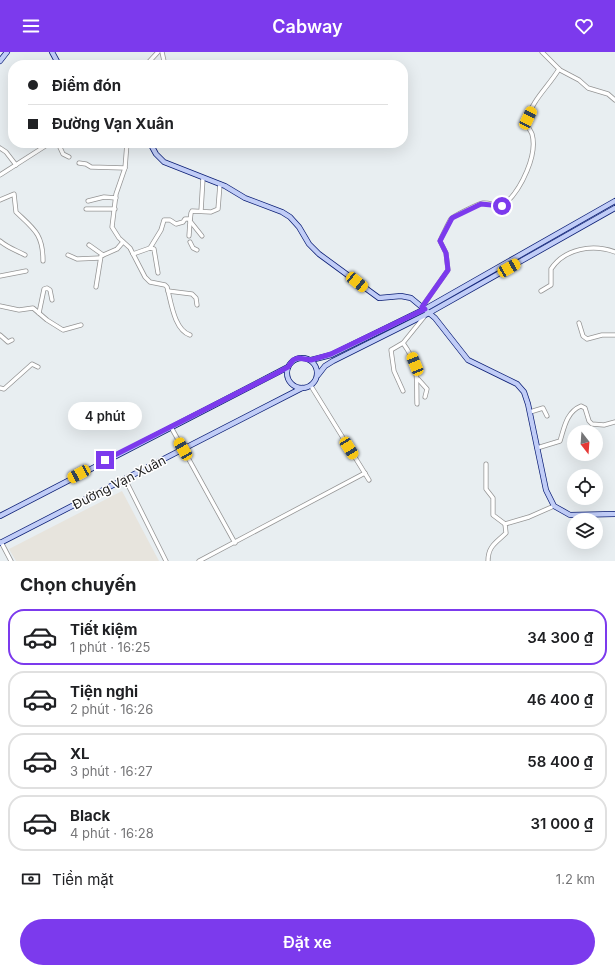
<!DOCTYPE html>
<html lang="vi">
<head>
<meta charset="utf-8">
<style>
  body { margin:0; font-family:Inter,sans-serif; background:#f6f6f6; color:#202124; height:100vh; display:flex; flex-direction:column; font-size:15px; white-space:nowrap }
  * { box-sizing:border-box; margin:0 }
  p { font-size:13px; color:#757577 }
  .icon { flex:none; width:22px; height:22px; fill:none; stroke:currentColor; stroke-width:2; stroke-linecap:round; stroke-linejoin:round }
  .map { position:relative; height:509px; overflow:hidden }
  .drawer { display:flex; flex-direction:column; background:#fff; flex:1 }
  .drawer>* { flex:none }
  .hud { position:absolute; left:8px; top:8px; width:400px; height:88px; border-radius:16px; box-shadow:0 4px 16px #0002; display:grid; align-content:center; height:88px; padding:0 20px; background:#fff }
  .needle { width:26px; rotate:163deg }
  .buttons { position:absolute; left:567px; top:373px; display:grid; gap:8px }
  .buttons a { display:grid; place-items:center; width:36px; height:36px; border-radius:50%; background:#fff; box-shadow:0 4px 16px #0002; font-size:20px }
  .end { position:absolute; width:18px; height:18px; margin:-9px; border:5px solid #7c3aed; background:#fff; box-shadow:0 0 0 2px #fff }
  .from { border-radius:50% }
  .bubble { position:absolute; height:28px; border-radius:14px; background:#fff; box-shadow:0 4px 16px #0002; font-size:13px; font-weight:600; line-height:28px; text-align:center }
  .car { position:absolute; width:12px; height:24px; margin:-12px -6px; border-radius:5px; box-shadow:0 0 3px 1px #0007; background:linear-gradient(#f5c518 24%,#345 0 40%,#f5c518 0 76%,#345 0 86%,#f5c518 0) }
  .hud b { display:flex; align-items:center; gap:14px; height:38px; font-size:15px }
  .hud b+b { border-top:1px solid #e0e0e0 }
  .hud i { width:10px; height:10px; background:#202124 }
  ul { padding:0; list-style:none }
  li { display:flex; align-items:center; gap:12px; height:56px; margin:0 8px 6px; padding:0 12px; border:2px solid #e0e0e0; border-radius:16px }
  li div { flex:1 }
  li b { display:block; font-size:15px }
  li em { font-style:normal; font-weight:600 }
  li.selected { border-color:#7c3aed }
  li>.icon { width:36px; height:36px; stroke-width:1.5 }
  h2 { padding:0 20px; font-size:18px; line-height:48px }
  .pay { display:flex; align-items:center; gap:10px; height:44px; padding:0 20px; font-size:15px }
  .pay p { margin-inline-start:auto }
  .action { display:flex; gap:8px; margin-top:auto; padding:8px 20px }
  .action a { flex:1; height:46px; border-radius:24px; background:#7c3aed; color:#fff; font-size:16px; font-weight:600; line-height:46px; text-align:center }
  header { display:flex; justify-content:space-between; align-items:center; height:52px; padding:0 20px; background:#7c3aed; color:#fff; font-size:18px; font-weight:600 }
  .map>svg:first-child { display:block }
  .plaza { fill:#e7e4dd }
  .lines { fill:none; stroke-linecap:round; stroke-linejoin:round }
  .street-casing { stroke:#959595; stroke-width:5 }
  .secondary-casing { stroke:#0b1e75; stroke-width:6 }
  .street { stroke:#fff; stroke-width:3.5 }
  .secondary { stroke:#c1cdf7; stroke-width:4.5 }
  .route { stroke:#7c3aed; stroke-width:5 }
  .labels { text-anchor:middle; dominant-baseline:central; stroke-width:3; stroke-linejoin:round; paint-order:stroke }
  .street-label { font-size:13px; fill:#212121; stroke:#fff }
</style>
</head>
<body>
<header><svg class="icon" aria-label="menu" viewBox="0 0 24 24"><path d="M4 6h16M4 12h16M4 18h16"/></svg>Cabway<svg class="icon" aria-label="heart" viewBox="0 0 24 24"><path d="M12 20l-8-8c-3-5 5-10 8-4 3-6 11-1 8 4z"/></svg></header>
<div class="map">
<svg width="615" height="509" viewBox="0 0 615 509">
  <rect width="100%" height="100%" fill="#e8eef1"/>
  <path class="plaza" d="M 122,439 L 159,509 L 16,509 L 9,497 Z"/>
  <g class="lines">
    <defs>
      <g id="street">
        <path d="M 162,0 L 164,9 L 168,13"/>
        <path d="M 542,0 L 560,18 L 579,28 L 588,36 L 608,42 L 615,48"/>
        <path d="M 146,13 L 158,0"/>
        <path d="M 58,91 L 63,102 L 69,105"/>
        <path d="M 127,91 L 125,116 L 116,142 L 112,175 L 119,186 L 130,196 L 145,225 L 150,230 L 165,233 L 167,235 C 171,249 174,278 190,283"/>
        <path d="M 0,96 L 6,100 L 16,113"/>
        <path d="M 79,111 L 86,112 L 91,115 L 125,116"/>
        <path d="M 0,123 L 50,91"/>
        <path d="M 0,148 L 14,142 L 16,160 C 34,177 43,182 43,209"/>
        <path d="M 88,149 L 104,145 L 116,146"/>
        <path d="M 86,157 L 115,157"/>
        <path d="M 201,159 L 203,126"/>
        <path d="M 189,184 L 190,169"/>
        <path d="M 202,184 L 190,169 L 191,161 L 192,159 L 211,160 L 218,157 L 220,132"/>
        <path d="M 0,189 C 8,196 16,198 25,203"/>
        <path d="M 190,190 L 193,196 L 197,198"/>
        <path d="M 89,193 L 103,203"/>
        <path d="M 150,196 L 161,178 L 164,168 L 170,168 L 176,172 L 183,170 L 185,167 L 190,167"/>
        <path d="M 133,202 L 150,196 L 154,197 L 158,221"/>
        <path d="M 68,203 L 77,207 L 100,206"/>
        <path d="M 0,224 L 26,219"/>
        <path d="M 96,235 L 101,204 L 117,197 L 123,190"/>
        <path d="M 168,239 L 192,242 L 196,246 L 197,253"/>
        <path d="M 541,239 L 551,233 L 551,217 C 565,196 593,192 615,200"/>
        <path d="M 0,254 L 19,258 L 33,256 L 47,268 L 63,278 L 81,273"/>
        <path d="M 422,255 L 448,218 L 446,201 L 440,189 C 441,186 449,170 451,167 C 453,164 478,152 483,151 C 491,150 499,157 506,151 C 521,137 538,103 532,82 C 530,77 526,74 527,68 C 532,48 549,34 559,17"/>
        <path d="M 39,261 L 44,237 L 47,236 L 50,238 L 52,248"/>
        <path d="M 579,271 L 583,284 L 587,287 L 602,283 L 615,283"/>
        <path d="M 0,283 L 8,290 L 12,288"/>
        <path d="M 403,291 C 420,315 416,324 417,352"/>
        <path d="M 418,327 L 427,337 L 425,345"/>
        <path d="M 311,334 L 369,428"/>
        <path d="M 0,336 L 4,337 L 32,312 L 38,315"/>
        <path d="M 403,339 L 394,319 L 391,298 L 403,291 L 424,265"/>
        <path d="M 530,360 L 543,356 L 547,364"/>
        <path d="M 171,375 L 235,491"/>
        <path d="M 537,396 L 560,389 C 564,377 566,360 581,354 L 585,356 L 589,369 L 592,372 L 604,373 L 615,370"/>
        <path d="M 486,412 L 486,437 L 493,446 L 493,463 L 505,472"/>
        <path d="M 125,427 L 166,509"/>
        <path d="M 1,490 L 11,509"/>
        <path d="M 199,509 L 365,421"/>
        <path d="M 488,509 C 488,494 496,491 506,481 L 505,472 L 529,465 L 554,454"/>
      </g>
      <g id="secondary">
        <path d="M 52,0 L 59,13"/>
        <path d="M 0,9 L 7,0"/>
        <path d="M 145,91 L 150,91 L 156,102 L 164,110 L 225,134 L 245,146 L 282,160 L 290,165 L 299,175 L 309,192 L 319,202 L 379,246 L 401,244 L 411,246 L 435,266 L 468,308 L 517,332 L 524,340 L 528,352 L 546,438 L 554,454 L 570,463 L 615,462"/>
        <circle cx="302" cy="321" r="15"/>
        <path d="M 311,308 L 331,303 L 425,257 L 615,149"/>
        <path d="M 318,323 L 325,314 L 333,309 L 429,261 L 615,156"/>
        <path d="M 0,464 L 288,315"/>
        <path d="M 0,491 L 302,336"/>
      </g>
    </defs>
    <use href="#street" class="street-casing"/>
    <use href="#secondary" class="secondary-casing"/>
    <use href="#street" class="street"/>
    <use href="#secondary" class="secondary"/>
  </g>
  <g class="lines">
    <path class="route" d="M 105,408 L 275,322 L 288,315 L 293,308 L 298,306 L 311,308 L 331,302 L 425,257 L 422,255 L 448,218 L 446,201 L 440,189 L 452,166 L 481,152 L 502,154"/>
  </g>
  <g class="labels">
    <g class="street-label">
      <text transform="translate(119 430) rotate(-27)">Đường Vạn Xuân</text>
    </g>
  </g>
</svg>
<div class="buttons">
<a><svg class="needle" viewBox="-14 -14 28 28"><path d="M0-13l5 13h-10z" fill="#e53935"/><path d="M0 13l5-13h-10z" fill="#757577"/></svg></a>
<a><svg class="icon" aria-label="locate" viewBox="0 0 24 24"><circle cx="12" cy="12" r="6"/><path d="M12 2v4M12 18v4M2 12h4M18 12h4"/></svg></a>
<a><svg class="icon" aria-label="layers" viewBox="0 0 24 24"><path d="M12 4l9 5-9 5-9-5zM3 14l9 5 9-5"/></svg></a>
</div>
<i class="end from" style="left:502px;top:154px"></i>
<i class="end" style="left:105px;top:408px"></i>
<div class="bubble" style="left:68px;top:350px;width:74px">4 phút</div>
<i class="car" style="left:528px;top:66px;rotate:26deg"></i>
<i class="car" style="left:509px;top:216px;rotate:60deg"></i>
<i class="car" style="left:357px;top:230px;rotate:129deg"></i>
<i class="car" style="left:415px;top:312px;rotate:338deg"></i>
<i class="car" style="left:349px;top:396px;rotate:148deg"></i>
<i class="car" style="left:183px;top:397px;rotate:330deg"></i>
<i class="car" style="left:79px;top:422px;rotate:242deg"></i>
<div class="hud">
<b><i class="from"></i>Điểm đón</b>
<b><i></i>Đường Vạn Xuân</b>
</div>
</div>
<section class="drawer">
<h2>Chọn chuyến</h2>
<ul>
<li class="selected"><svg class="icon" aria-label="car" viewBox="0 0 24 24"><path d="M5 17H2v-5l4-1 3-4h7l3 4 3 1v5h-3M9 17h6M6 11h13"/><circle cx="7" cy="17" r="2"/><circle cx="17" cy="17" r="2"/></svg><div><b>Tiết kiệm</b><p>1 phút · 16:25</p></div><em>34 300 ₫</em></li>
<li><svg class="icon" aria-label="car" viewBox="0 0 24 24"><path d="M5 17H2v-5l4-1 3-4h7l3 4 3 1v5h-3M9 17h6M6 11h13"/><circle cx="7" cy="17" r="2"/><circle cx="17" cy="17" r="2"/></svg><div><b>Tiện nghi</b><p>2 phút · 16:26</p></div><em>46 400 ₫</em></li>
<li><svg class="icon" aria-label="car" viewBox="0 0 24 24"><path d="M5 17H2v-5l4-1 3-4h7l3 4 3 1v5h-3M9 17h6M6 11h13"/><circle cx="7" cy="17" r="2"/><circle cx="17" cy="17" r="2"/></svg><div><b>XL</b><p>3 phút · 16:27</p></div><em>58 400 ₫</em></li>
<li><svg class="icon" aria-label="car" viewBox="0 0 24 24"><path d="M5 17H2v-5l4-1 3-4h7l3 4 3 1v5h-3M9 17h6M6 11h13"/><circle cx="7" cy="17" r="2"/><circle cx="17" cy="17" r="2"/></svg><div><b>Black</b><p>4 phút · 16:28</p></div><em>31 000 ₫</em></li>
</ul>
<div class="pay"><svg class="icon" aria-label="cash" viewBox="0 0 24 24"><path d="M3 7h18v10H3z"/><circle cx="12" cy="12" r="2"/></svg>Tiền mặt<p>1.2 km</p></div>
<div class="action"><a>Đặt xe</a></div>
</section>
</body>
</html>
